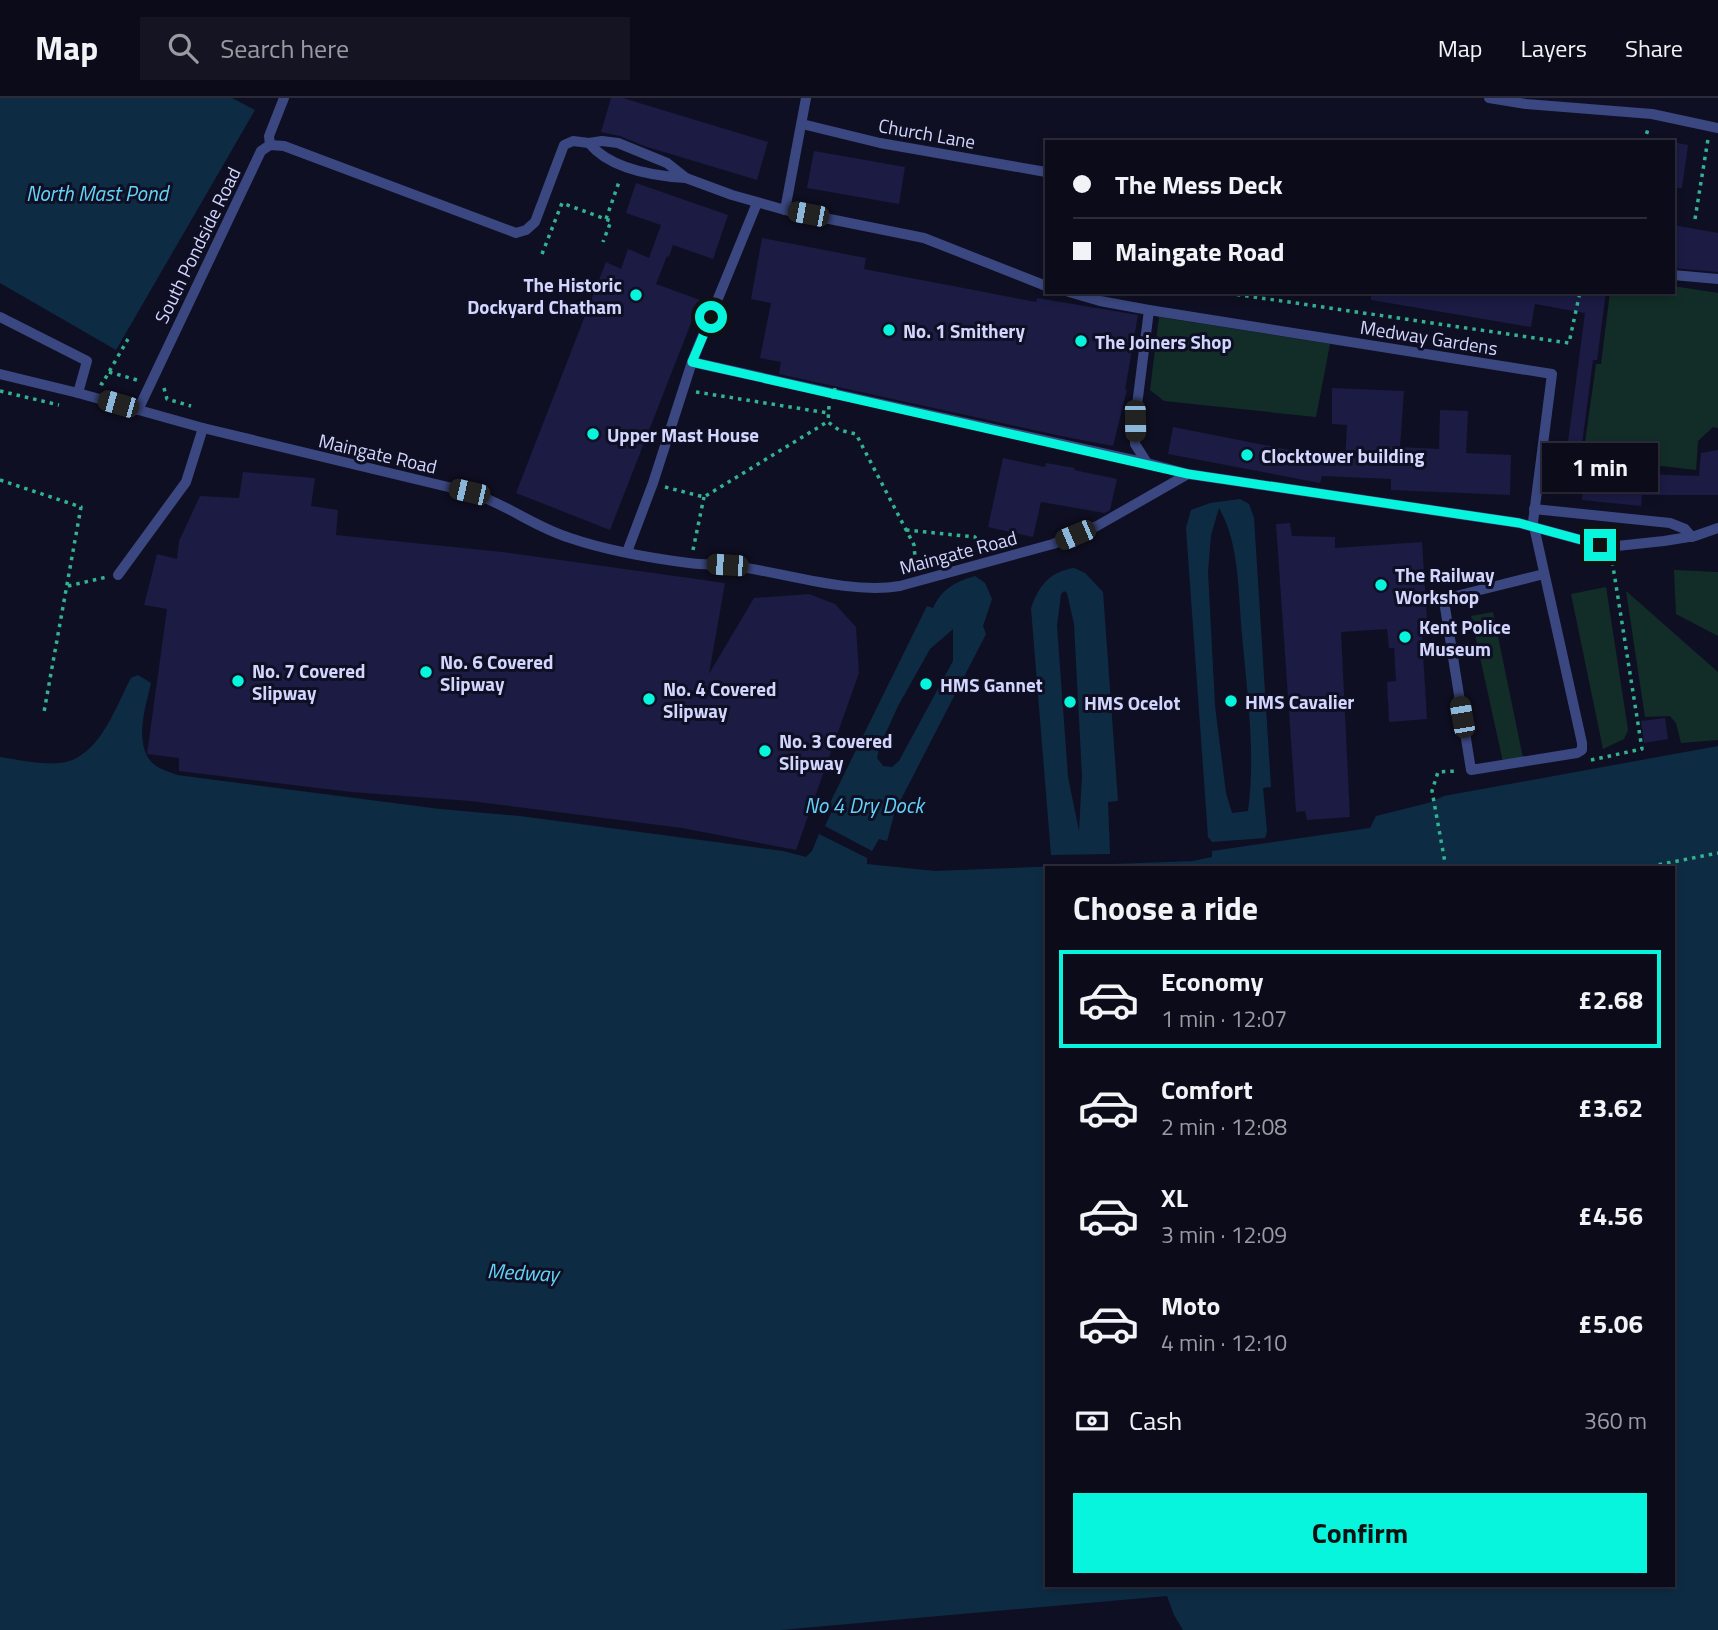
<!DOCTYPE html>
<html lang="en">
<head>
<meta charset="utf-8">
<style>
  body { margin:0; font-family:"Titillium Web",sans-serif; background:#141423; color:#f1f3f6; height:100vh; display:flex; flex-direction:column; font-size:26px; white-space:nowrap }
  * { box-sizing:border-box; margin:0 }
  p { font-size:23px; color:#9a9ba2 }
  .icon { flex:none; width:38px; height:38px; fill:none; stroke:currentColor; stroke-width:2; stroke-linecap:round; stroke-linejoin:round }
  .map { position:relative; flex:1; overflow:hidden }
  .side { position:absolute; left:1045px; top:768px; width:630px; height:721px; display:flex; flex-direction:column; background:#0b0b1a; border-radius:0px; box-shadow:0 4px 10px #0003,0 0 0 2px #2b2b39 }
  .side>* { flex:none }
  .hud { position:absolute; left:1045px; top:42px; width:630px; height:154px; border-radius:0px; box-shadow:0 4px 10px #0003,0 0 0 2px #2b2b39; display:grid; align-content:center; height:154px; padding:0 28px; background:#0b0b1a }
  .end { position:absolute; width:32px; height:32px; margin:-16px; border:9px solid #07f5dc; background:#111; box-shadow:0 0 0 4px #111 }
  .from { border-radius:50% }
  .bubble { position:absolute; height:49px; border-radius:0px; background:#0b0b1a; box-shadow:0 4px 10px #0003,0 0 0 2px #2b2b39; font-size:23px; font-weight:700; line-height:49px; text-align:center }
  .car { position:absolute; width:21px; height:42px; margin:-21px -10px; border-radius:9px; box-shadow:0 0 5px 2px #0007; background:linear-gradient(#222 24%,#8ab4d8 0 40%,#222 0 76%,#8ab4d8 0 86%,#222 0) }
  .hud b { display:flex; align-items:center; gap:24px; height:66px; font-size:26px }
  .hud b+b { border-top:2px solid #2b2b39 }
  .hud i { width:18px; height:18px; background:#f1f3f6 }
  ul { padding:0; list-style:none }
  li { display:flex; align-items:center; gap:21px; height:98px; margin:0 14px 10px; padding:0 14px; border:4px solid transparent; border-radius:0px }
  li div { flex:1 }
  li b { display:block; font-size:26px }
  li em { font-style:normal; font-weight:700 }
  li.current { border-color:#07f5dc }
  li>.icon { width:63px; height:63px; stroke-width:1.5 }
  h2 { padding:0 28px; font-size:32px; line-height:84px }
  .pay { display:flex; align-items:center; gap:18px; height:77px; padding:0 28px; font-size:26px }
  .pay p { margin-inline-start:auto }
  .primary-button { display:flex; gap:14px; margin-top:auto; padding:14px 28px }
  .primary-button a { flex:1; height:80px; border-radius:0px; background:#07f5dc; color:#111; font-size:28px; font-weight:700; line-height:80px; text-align:center }
  header { display:flex; align-items:center; gap:42px; box-sizing:border-box; height:98px; padding:0 35px; background:#0b0b1a; border-bottom:2px solid #2b2b39 }
  header strong { font-size:33px }
  nav { display:flex; gap:38px; margin-inline-start:auto; font-size:24px }
  .search { width:490px; height:63px; background:#141423; display:flex; align-items:center; gap:18px; box-sizing:border-box; padding:0 24px; border-radius:0px; color:#9a9ba2; font-size:26px }
  .map>svg:first-child { display:block }
  .green { fill:#122d27 }
  .water { fill:#0d2c44; fill-rule:evenodd }
  .building { fill:#1b1b44 }
  .lines { fill:none; stroke-linecap:round; stroke-linejoin:round }
  .path { stroke:#32b290; stroke-width:3.5; stroke-dasharray:3.5 5; stroke-linecap:butt }
  .service { stroke:#3b4781; stroke-width:10 }
  .path-bridge { stroke:#32b290; stroke-width:3.5; stroke-dasharray:3.5 5; stroke-linecap:butt }
  .route { stroke:#07f5dc; stroke-width:9 }
  .poi-dot { fill:#07f5dc; stroke:#0f0f23; stroke-width:2.5 }
  .labels { text-anchor:middle; dominant-baseline:central; stroke-width:6; stroke-linejoin:round; paint-order:stroke }
  .street-label { font-size:19px; fill:#d2d6fe; stroke:#0f0f23 }
  .poi-label { font-size:19px; font-weight:bold; fill:#d2d6fe; stroke:#0f0f23; text-anchor:start }
  .water-label { font-size:21px; font-style:italic; fill:#64d3fa; stroke:#0f0f23 }
</style>
</head>
<body>
<header>
<strong>Map</strong>
<div class="search"><svg class="icon" aria-label="search" viewBox="0 0 24 24"><circle cx="10" cy="10" r="6"/><path d="M15 15l6 6"/></svg>Search here</div>
<nav><a>Map</a><a>Layers</a><a>Share</a></nav>
</header>
<div class="map">
<svg width="1718" height="1532" viewBox="0 0 1718 1532">
  <rect width="100%" height="100%" fill="#0f0f23"/>
  <g class="green">
    <path d="M 1673,188 L 1718,195 L 1718,330 L 1713,329 L 1698,343 L 1696,372 L 1583,359 L 1596,266 L 1601,266 L 1610,194 L 1673,194 Z"/>
    <path d="M 1159,219 L 1330,246 L 1316,319 L 1164,303 L 1150,292 Z"/>
    <path d="M 1674,472 L 1718,474 L 1718,538 L 1676,516 Z"/>
    <path d="M 1606,489 L 1628,632 L 1624,641 L 1603,651 L 1571,496 Z"/>
    <path d="M 1626,493 L 1718,574 L 1718,642 L 1681,645 L 1676,625 L 1670,618 L 1645,619 Z"/>
    <path d="M 1493,514 L 1523,660 L 1503,664 L 1471,518 Z"/>
  </g>
  <g class="water">
    <path d="M 0,0 L 232,0 L 255,12 L 116,252 L 0,185 Z"/>
    <path d="M 1240,401 L 1249,406 L 1254,420 L 1271,689 L 1263,690 L 1267,733 L 1265,740 L 1212,744 L 1208,739 L 1186,430 L 1191,412 L 1210,405 ZM 1219,410 C 1240,446 1238,496 1242,536 C 1247,594 1256,655 1248,713 L 1232,715 L 1226,695 L 1215,608 L 1208,474 L 1211,437 Z"/>
    <path d="M 1074,470 L 1085,475 L 1103,494 L 1118,703 L 1108,704 L 1110,756 L 1051,757 L 1031,510 C 1039,488 1049,474 1074,470 ZM 1064,493 L 1067,495 L 1074,526 L 1082,678 L 1079,733 L 1068,679 L 1057,528 L 1061,496 Z"/>
    <path d="M 975,478 L 985,485 L 992,501 L 983,528 L 986,536 L 895,713 L 887,743 L 879,741 L 872,753 L 825,728 L 833,711 L 829,707 L 927,508 L 933,510 C 942,491 955,484 975,478 ZM 953,531 L 953,563 L 899,663 L 892,669 L 883,668 L 877,660 L 879,650 L 898,608 L 930,551 Z"/>
    <path d="M 138,577 L 151,585 C 146,607 135,640 149,661 C 155,670 167,673 177,677 L 440,711 L 520,718 L 783,753 L 806,759 L 812,753 L 819,736 L 867,760 L 867,766 L 935,773 L 1193,763 L 1212,759 L 1212,753 L 1370,730 L 1376,718 L 1428,705 L 1444,698 L 1718,648 L 1718,1532 L 1183,1532 L 1174,1517 L 1167,1498 L 780,1532 L 0,1532 L 0,659 C 20,662 41,667 60,665 C 99,661 115,610 131,580 ZM 1046,770 L 1673,770 L 1673,1488 L 1046,1488 Z"/>
  </g>
  <g class="building">
    <path d="M 611,0 L 623,0 L 768,44 L 757,82 L 644,48 L 620,38 L 601,34 Z"/>
    <path d="M 1673,44 L 1688,47 L 1682,90 L 1673,90 Z"/>
    <path d="M 814,53 L 905,69 L 899,106 L 807,90 Z"/>
    <path d="M 636,85 L 728,117 L 713,161 L 673,147 L 669,159 L 667,158 L 656,186 L 700,202 L 610,432 L 516,395 L 606,164 L 621,171 L 628,151 L 649,160 L 661,127 L 626,115 Z"/>
    <path d="M 1673,127 L 1718,135 L 1718,174 L 1673,170 Z"/>
    <path d="M 762,140 L 866,160 L 864,171 L 1036,204 L 1037,200 L 1138,217 L 1125,292 L 1127,292 L 1113,348 L 1061,338 L 779,276 L 781,264 L 760,260 L 771,205 L 751,201 Z"/>
    <path d="M 1371,194 L 1606,194 L 1597,262 L 1593,262 L 1580,361 L 1566,359 L 1585,215 L 1535,206 L 1531,229 L 1371,202 Z"/>
    <path d="M 1332,290 L 1404,293 L 1400,349 L 1439,351 L 1440,312 L 1468,313 L 1466,355 L 1511,357 L 1510,397 L 1391,392 L 1391,381 L 1322,378 L 1320,385 L 1168,356 L 1173,329 L 1345,363 L 1347,327 L 1332,326 Z"/>
    <path d="M 1718,352 L 1718,397 L 1642,397 L 1641,408 L 1582,402 L 1585,367 L 1645,373 L 1645,376 L 1699,378 L 1701,355 Z"/>
    <path d="M 1003,360 L 1045,369 L 1046,365 L 1075,370 L 1074,372 L 1117,381 L 1110,412 L 1105,415 L 1041,404 L 1033,439 L 988,429 Z"/>
    <path d="M 243,374 L 315,380 L 311,408 L 338,412 L 336,437 L 502,454 L 725,485 L 709,576 L 754,500 L 809,496 L 835,506 L 856,529 L 859,575 L 796,752 L 682,730 L 470,703 L 351,694 L 179,673 L 179,660 L 147,656 L 167,511 L 144,507 L 157,456 L 177,461 L 179,443 L 200,398 L 239,400 Z"/>
    <path d="M 1290,425 L 1292,438 L 1335,439 L 1335,450 L 1422,444 L 1427,523 L 1421,524 L 1427,621 L 1389,624 L 1387,584 L 1396,583 L 1394,550 L 1389,550 L 1387,531 L 1341,534 L 1350,719 L 1307,722 L 1305,713 L 1296,714 L 1276,426 Z"/>
    <path d="M 1665,620 L 1668,641 L 1644,645 L 1641,623 Z"/>
  </g>
  <g class="lines">
    <g class="path">
      <path d="M 1644,44 L 1649,28"/>
      <path d="M 606,121 L 620,81"/>
      <path d="M 1695,121 L 1708,41"/>
      <path d="M 542,156 L 562,105 L 611,123 L 603,144"/>
      <path d="M 1220,194 L 1569,245 L 1580,194"/>
      <path d="M 109,274 L 137,282"/>
      <path d="M 100,285 L 102,286 L 128,241"/>
      <path d="M 164,290 L 167,301 L 191,308"/>
      <path d="M 0,293 L 59,307"/>
      <path d="M 696,294 L 828,315"/>
      <path d="M 829,308 L 828,324 L 839,332 L 856,336 L 914,447 L 916,471"/>
      <path d="M 0,382 L 81,409 L 44,614"/>
      <path d="M 665,389 L 704,399 L 827,324"/>
      <path d="M 906,432 L 975,439 L 979,454"/>
      <path d="M 693,452 L 704,399"/>
      <path d="M 68,488 L 107,479"/>
      <path d="M 1591,662 L 1642,651 L 1612,462"/>
      <path d="M 1446,770 L 1432,693 L 1438,674 L 1457,673"/>
      <path d="M 1642,770 L 1718,755"/>
    </g>
    <g class="service">
      <path d="M 1489,0 L 1526,6 L 1652,16 L 1718,30"/>
      <path d="M 802,26 L 880,45 L 1046,74"/>
      <path d="M 589,45 C 610,71 654,78 686,80"/>
      <path d="M 270,47 L 284,48 L 516,135 L 526,132 L 535,124 L 564,47 L 573,43 L 589,45 L 602,43 L 618,45 L 667,65 L 686,80 L 732,97 L 785,112 L 924,140 L 1046,188"/>
      <path d="M 270,47 L 269,38 L 284,0"/>
      <path d="M 785,112 L 806,0"/>
      <path d="M 1673,177 L 1718,181"/>
      <path d="M 1069,194 L 1100,203 L 1149,212 L 1552,276 L 1533,424 L 1582,645 L 1582,652 L 1577,655 L 1471,672 L 1444,503 L 1452,499 L 1544,476"/>
      <path d="M 1149,212 L 1135,323 L 1135,346 L 1147,365 L 1188,376"/>
      <path d="M 0,219 L 87,263 L 78,295"/>
      <path d="M 692,264 L 1147,365"/>
      <path d="M 0,276 L 78,295 L 203,330 L 469,394 C 505,405 534,429 570,440 C 608,453 650,460 689,465 C 702,467 714,466 727,467 C 780,473 848,497 900,488 L 1053,446 L 1097,428 L 1188,376 L 1519,425 L 1600,447 L 1617,448 L 1664,443 L 1695,438 L 1718,430"/>
      <path d="M 138,312 L 261,53 L 270,47"/>
      <path d="M 1534,411 L 1670,425 L 1685,431 L 1692,439"/>
      <path d="M 627,454 L 653,385 L 692,264 L 757,105"/>
      <path d="M 118,477 L 186,384 L 203,330"/>
    </g>
    <path class="path-bridge" d="M 833,301 L 835,290"/>
  </g>
  <g class="lines">
    <path class="route" d="M 711,219 L 692,264 L 1188,376 L 1519,425 L 1600,447"/>
  </g>
  <g class="poi-dot">
    <circle cx="636" cy="197" r="7"/>
    <circle cx="889" cy="232" r="7"/>
    <circle cx="1081" cy="243" r="7"/>
    <circle cx="593" cy="336" r="7"/>
    <circle cx="1247" cy="357" r="7"/>
    <circle cx="1381" cy="487" r="7"/>
    <circle cx="1405" cy="539" r="7"/>
    <circle cx="426" cy="574" r="7"/>
    <circle cx="238" cy="583" r="7"/>
    <circle cx="926" cy="586" r="7"/>
    <circle cx="649" cy="601" r="7"/>
    <circle cx="1231" cy="603" r="7"/>
    <circle cx="1070" cy="604" r="7"/>
    <circle cx="765" cy="653" r="7"/>
  </g>
  <g class="labels">
    <g class="street-label">
      <text transform="translate(927 35) rotate(10)">Church Lane</text>
      <text transform="translate(197 147) rotate(-64)">South Pondside Road</text>
      <text transform="translate(1429 239) rotate(9)">Medway Gardens</text>
      <text transform="translate(378 355) rotate(13)">Maingate Road</text>
      <text transform="translate(958 454) rotate(-15)">Maingate Road</text>
    </g>
    <g class="poi-label">
      <text x="622" y="186" text-anchor="end">The Historic<tspan x="622" dy="22">Dockyard Chatham</tspan></text>
      <text x="903" y="232">No. 1 Smithery</text>
      <text x="1095" y="243">The Joiners Shop</text>
      <text x="607" y="336">Upper Mast House</text>
      <text x="1261" y="357">Clocktower building</text>
      <text x="1395" y="476">The Railway<tspan x="1395" dy="22">Workshop</tspan></text>
      <text x="1419" y="528">Kent Police<tspan x="1419" dy="22">Museum</tspan></text>
      <text x="440" y="563">No. 6 Covered<tspan x="440" dy="22">Slipway</tspan></text>
      <text x="252" y="572">No. 7 Covered<tspan x="252" dy="22">Slipway</tspan></text>
      <text x="940" y="586">HMS Gannet</text>
      <text x="663" y="590">No. 4 Covered<tspan x="663" dy="22">Slipway</tspan></text>
      <text x="1245" y="603">HMS Cavalier</text>
      <text x="1084" y="604">HMS Ocelot</text>
      <text x="779" y="642">No. 3 Covered<tspan x="779" dy="22">Slipway</tspan></text>
    </g>
    <g class="water-label">
      <text x="97" y="95">North Mast Pond</text>
      <text x="864" y="707">No 4 Dry Dock</text>
      <text transform="translate(523 1174) rotate(3)">Medway</text>
    </g>
  </g>
</svg>
<i class="end from" style="left:711px;top:219px"></i>
<i class="end" style="left:1600px;top:447px"></i>
<div class="bubble" style="left:1542px;top:345px;width:116px">1 min</div>
<i class="car" style="left:808px;top:116px;rotate:281deg"></i>
<i class="car" style="left:118px;top:306px;rotate:286deg"></i>
<i class="car" style="left:1135px;top:323px;rotate:179deg"></i>
<i class="car" style="left:469px;top:394px;rotate:283deg"></i>
<i class="car" style="left:1075px;top:437px;rotate:247deg"></i>
<i class="car" style="left:727px;top:467px;rotate:274deg"></i>
<i class="car" style="left:1462px;top:619px;rotate:350deg"></i>
<div class="hud">
<b><i class="from"></i>The Mess Deck</b>
<b><i></i>Maingate Road</b>
</div>
<section class="side">
<h2>Choose a ride</h2>
<ul>
<li class="current"><svg class="icon" aria-label="car" viewBox="0 0 24 24"><path d="M5 17H2v-5l4-1 3-4h7l3 4 3 1v5h-3M9 17h6M6 11h13"/><circle cx="7" cy="17" r="2"/><circle cx="17" cy="17" r="2"/></svg><div><b>Economy</b><p>1 min · 12:07</p></div><em>£2.68</em></li>
<li><svg class="icon" aria-label="car" viewBox="0 0 24 24"><path d="M5 17H2v-5l4-1 3-4h7l3 4 3 1v5h-3M9 17h6M6 11h13"/><circle cx="7" cy="17" r="2"/><circle cx="17" cy="17" r="2"/></svg><div><b>Comfort</b><p>2 min · 12:08</p></div><em>£3.62</em></li>
<li><svg class="icon" aria-label="car" viewBox="0 0 24 24"><path d="M5 17H2v-5l4-1 3-4h7l3 4 3 1v5h-3M9 17h6M6 11h13"/><circle cx="7" cy="17" r="2"/><circle cx="17" cy="17" r="2"/></svg><div><b>XL</b><p>3 min · 12:09</p></div><em>£4.56</em></li>
<li><svg class="icon" aria-label="car" viewBox="0 0 24 24"><path d="M5 17H2v-5l4-1 3-4h7l3 4 3 1v5h-3M9 17h6M6 11h13"/><circle cx="7" cy="17" r="2"/><circle cx="17" cy="17" r="2"/></svg><div><b>Moto</b><p>4 min · 12:10</p></div><em>£5.06</em></li>
</ul>
<div class="pay"><svg class="icon" aria-label="cash" viewBox="0 0 24 24"><path d="M3 7h18v10H3z"/><circle cx="12" cy="12" r="2"/></svg>Cash<p>360 m</p></div>
<div class="primary-button"><a>Confirm</a></div>
</section>
</div>
</body>
</html>
